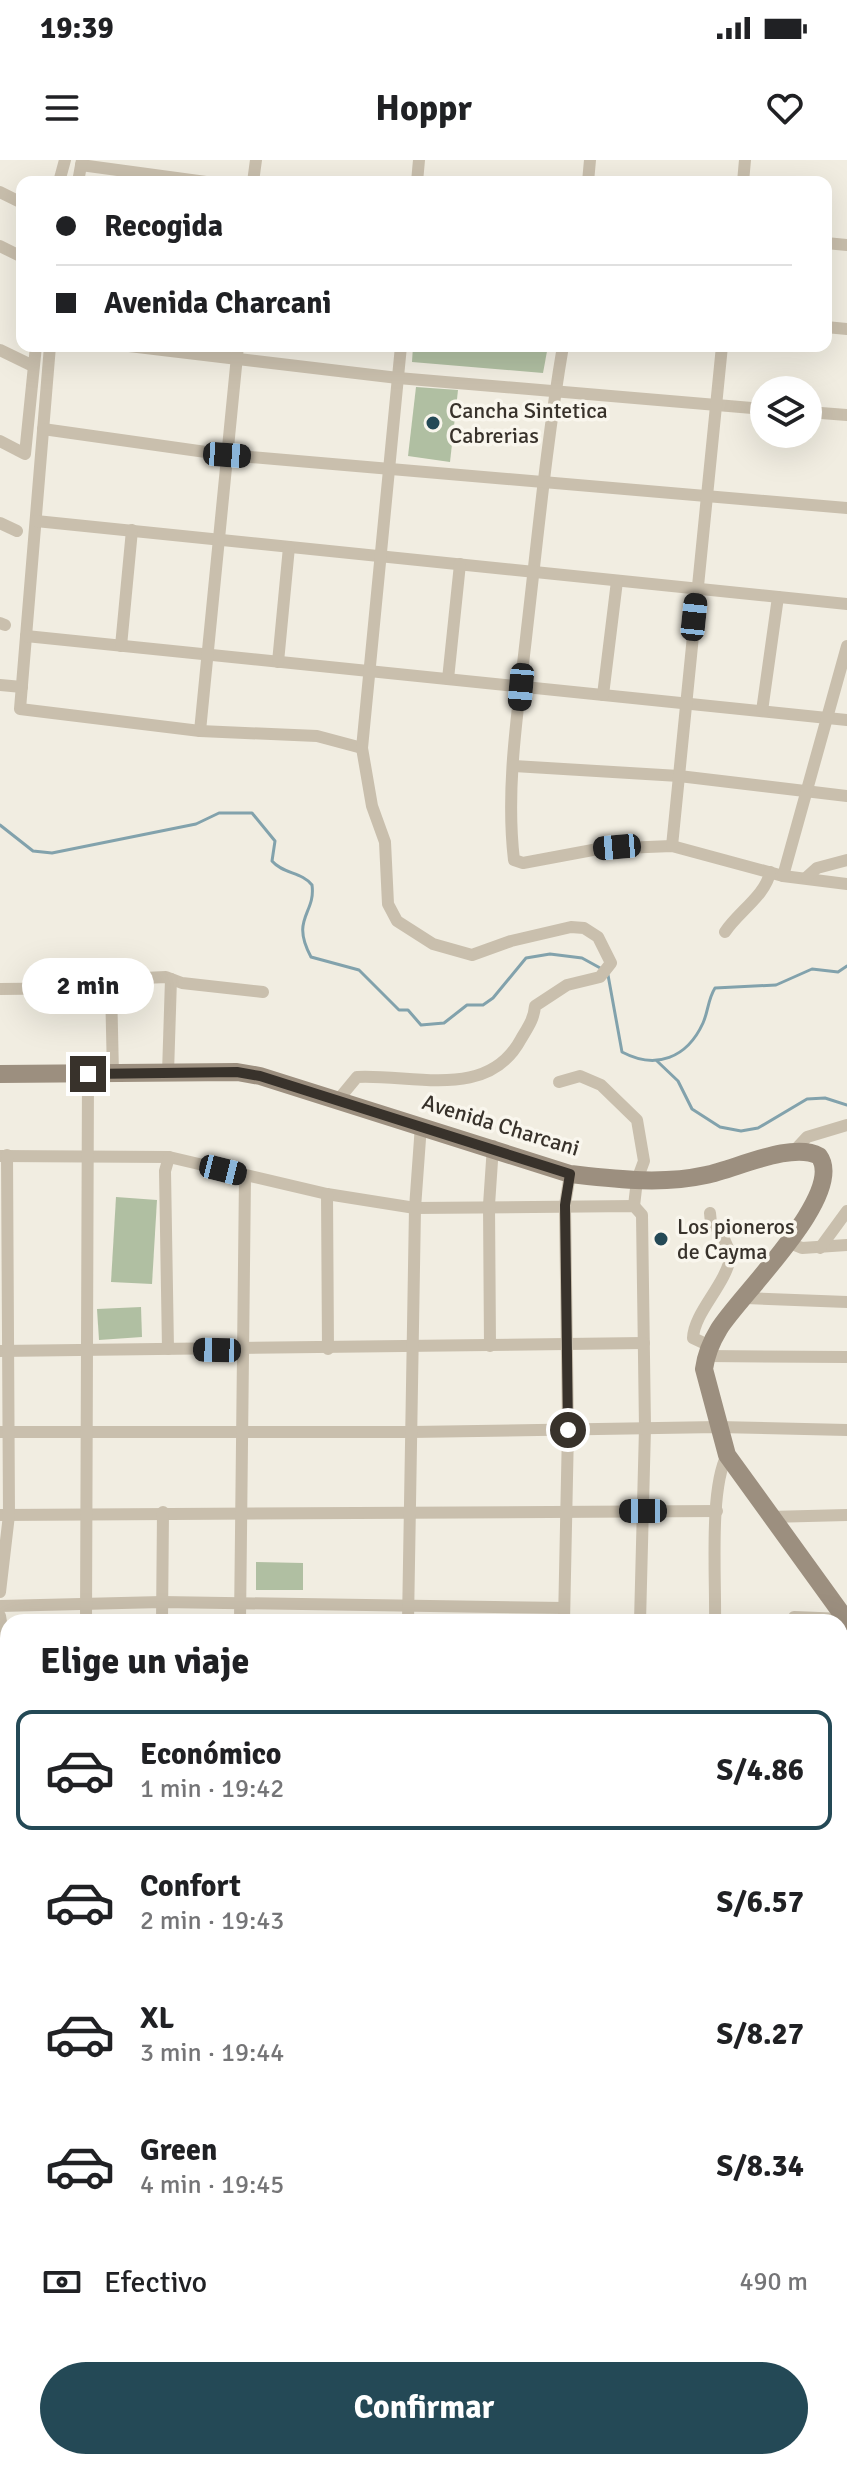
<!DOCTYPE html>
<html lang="es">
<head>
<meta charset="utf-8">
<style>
  body { margin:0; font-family:Signika,sans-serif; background:#f2f2f2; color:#202124; height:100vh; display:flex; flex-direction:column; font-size:30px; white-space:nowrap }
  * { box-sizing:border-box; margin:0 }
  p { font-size:26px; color:#757577 }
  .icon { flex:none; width:44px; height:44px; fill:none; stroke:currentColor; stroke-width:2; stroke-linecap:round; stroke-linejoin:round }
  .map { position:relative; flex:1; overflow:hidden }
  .sheet { position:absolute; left:0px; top:1454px; width:848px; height:856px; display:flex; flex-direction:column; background:#fff; border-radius:24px 24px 0 0; box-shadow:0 8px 32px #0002 }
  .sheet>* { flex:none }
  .guide { position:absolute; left:16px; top:16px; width:816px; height:176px; border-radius:16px; box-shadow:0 8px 32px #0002; display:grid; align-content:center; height:176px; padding:0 40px; background:#fff }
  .controls { position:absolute; left:750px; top:216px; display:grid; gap:16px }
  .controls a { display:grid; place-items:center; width:72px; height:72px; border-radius:50%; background:#fff; box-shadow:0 8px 32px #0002; font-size:40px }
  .end { position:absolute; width:36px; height:36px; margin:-18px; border:10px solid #38322b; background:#fff; box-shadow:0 0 0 4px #fff }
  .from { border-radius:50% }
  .bubble { position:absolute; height:56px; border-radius:28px; background:#fff; box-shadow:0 8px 32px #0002; font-size:26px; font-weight:700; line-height:56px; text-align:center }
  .car { position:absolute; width:24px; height:48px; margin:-24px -12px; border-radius:10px; box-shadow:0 0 6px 2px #0007; background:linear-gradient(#222 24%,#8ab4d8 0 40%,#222 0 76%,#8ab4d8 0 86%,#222 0) }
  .guide b { display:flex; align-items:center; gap:28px; height:76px; font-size:30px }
  .guide b+b { border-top:2px solid #e0e0e0 }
  .guide i { width:20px; height:20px; background:#202124 }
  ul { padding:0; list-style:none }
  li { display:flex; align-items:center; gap:24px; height:120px; margin:0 16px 12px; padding:0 24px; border:4px solid transparent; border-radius:16px }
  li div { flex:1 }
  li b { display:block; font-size:30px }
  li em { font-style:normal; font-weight:700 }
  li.on { border-color:#244956 }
  li>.icon { width:72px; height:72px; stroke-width:1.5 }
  h2 { padding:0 40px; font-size:36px; line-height:96px }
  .pay { display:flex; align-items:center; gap:20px; height:88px; padding:0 40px; font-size:30px }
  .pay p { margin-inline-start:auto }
  .button { display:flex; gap:16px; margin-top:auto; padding:16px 40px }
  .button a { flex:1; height:92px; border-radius:48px; background:#244956; color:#fff; font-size:32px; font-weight:700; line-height:92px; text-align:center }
  .status { display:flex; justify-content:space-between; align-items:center; height:56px; padding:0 40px; background:#fff; direction:ltr }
  .status svg { height:22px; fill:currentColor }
  header { display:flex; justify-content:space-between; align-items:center; height:104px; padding:0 40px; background:#fff; font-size:36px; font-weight:700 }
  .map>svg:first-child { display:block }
  .green { fill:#b0bfa2 }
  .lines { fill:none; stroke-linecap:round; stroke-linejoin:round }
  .stream { stroke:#82a2ac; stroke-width:3 }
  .street { stroke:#c9bfad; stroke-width:12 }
  .secondary { stroke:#9c8f7f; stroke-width:18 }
  .route { stroke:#38322b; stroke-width:10 }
  .poi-dot { fill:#244956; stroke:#f9f6ed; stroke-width:3 }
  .labels { text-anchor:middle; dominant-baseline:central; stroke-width:7; stroke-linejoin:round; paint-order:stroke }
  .poi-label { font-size:22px; fill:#38322b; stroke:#f9f6ed; text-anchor:start }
  .street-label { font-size:22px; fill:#38322b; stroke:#f9f6ed }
</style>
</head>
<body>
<div class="status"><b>19:39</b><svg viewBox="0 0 49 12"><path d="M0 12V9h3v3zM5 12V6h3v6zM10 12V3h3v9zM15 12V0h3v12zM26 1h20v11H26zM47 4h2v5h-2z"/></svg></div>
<header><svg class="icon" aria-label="menu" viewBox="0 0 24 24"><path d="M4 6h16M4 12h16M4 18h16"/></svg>Hoppr<svg class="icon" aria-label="heart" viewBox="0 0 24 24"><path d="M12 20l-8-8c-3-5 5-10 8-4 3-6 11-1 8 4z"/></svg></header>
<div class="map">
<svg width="847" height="2310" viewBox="0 0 847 2310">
  <rect width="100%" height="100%" fill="#f1ede1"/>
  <g class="green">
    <path d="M 413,186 L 548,186 L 543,213 L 412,202 Z"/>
    <path d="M 416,227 L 458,230 L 450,302 L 408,296 Z"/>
    <path d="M 116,1037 L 157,1040 L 152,1124 L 111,1122 Z"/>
    <path d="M 141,1147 L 142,1177 L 99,1180 L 97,1149 Z"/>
    <path d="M 256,1402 L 303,1403 L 303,1430 L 256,1430 Z"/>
  </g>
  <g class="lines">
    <g class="stream">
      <path d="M 0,665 L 33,691 L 52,693 L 196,664 L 219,653 L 252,653 L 275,681 L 272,701 C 283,714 302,712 312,725 C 316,754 290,758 311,797 L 359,810 L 399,850 L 408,850 L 421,865 L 444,863 L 467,845 L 483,845 L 493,838 L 526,798 L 550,794 L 582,798 L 602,809"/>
      <path d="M 608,815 L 622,892 C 656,910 687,898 703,863 C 708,852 708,839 715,828 L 776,825 L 812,809 L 838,812 L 847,806"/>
      <path d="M 657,901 L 678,921 L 692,949 L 720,967 L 741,971 L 758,968 L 807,939 L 825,938 L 847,945"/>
      <path d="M 840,1697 L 847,1692"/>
      <path d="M 0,1712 L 7,1716 L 8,1726"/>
      <path d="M 840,1740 L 847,1737"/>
      <path d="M 840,2221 L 847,2224"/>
    </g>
    <g class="street">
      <path d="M 81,5 L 206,22"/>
      <path d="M 59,22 L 65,0"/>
      <path d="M 78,22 L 82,0"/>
      <path d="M 253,22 L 256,0"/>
      <path d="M 417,22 L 419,0"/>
      <path d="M 588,22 L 590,0"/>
      <path d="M 743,22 L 745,0"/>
      <path d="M 0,32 L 22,43"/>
      <path d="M 826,83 L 847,85"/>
      <path d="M 0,86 L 22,97"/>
      <path d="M 826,167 L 847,169"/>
      <path d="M 50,186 L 20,549 L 200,571 L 317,576 L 362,588"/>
      <path d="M 129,186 L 398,218 L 764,249"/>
      <path d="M 563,186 C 547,280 538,374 527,469 C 519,544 505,625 514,700 L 523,703 L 598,689 L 672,686 L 783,716 L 847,724"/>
      <path d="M 0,190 L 33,206"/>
      <path d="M 808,252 L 847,255"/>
      <path d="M 43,269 L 227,295 L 847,348"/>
      <path d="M 0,281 L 25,294 L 36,186"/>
      <path d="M 36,361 L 847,444"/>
      <path d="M 0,363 L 17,371"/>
      <path d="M 0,463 L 5,465"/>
      <path d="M 26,476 L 847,560"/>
      <path d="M 121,486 L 132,370"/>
      <path d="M 278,502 L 289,387"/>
      <path d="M 448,519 L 460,404"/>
      <path d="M 0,525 L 22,527"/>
      <path d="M 603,535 L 617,421"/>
      <path d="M 762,551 L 778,437"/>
      <path d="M 200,571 L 238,186"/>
      <path d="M 514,606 L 679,616 L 847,636"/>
      <path d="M 672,686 L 722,186"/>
      <path d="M 783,716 L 847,486"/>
      <path d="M 807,717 L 817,708 L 847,700"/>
      <path d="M 725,772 C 738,752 766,735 770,712"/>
      <path d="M 111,826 L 113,914"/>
      <path d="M 0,829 L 96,828 L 122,819 L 166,817 L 182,823 L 263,832"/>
      <path d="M 168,913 L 171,819"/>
      <path d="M 559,922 L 580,916 L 601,925 L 637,960 L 644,1001 L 637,1020 L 634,1046"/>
      <path d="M 338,940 L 357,917 C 414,914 488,941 521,879 C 528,867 534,859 535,846 L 567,825 L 600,817 L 611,803 L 598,777 L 584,768 L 571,767 L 511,781 L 472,795 L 433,784 L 397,761 L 388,744 L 385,682 L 372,646 L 362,588 L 401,186"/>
      <path d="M 794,991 L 807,977 L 847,965"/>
      <path d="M 0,996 L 169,997 L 327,1034 L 415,1048 L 634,1046 L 642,1055 L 645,1268 L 640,1462"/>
      <path d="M 327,1034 L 328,1189"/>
      <path d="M 710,1053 L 711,1063 L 721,1072 L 731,1095 C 726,1125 694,1152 693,1178 L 710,1186"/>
      <path d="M 792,1084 L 802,1088 L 847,1085"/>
      <path d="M 820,1088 L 847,1051"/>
      <path d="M 746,1138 L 847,1142"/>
      <path d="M 490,1186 L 489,1045 L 493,986"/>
      <path d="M 168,1189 L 165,1011 L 169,997"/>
      <path d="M 0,1191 L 644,1183"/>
      <path d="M 706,1196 L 847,1197"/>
      <path d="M 0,1272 L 412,1272 L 718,1267 L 847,1270"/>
      <path d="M 0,1355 L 717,1351"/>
      <path d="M 769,1357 L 847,1355"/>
      <path d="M 0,1432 L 9,1355 L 7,995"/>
      <path d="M 0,1446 L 162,1442 L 564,1448"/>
      <path d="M 0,1456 L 8,1504"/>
      <path d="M 86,1462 L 88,914"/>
      <path d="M 162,1462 L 163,1352"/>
      <path d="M 240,1462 L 245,1016"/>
      <path d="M 408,1462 L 415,1048 L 421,965"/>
      <path d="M 564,1462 L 568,1270 L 565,1045 L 570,1014"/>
      <path d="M 715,1462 C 716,1419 709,1330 727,1295"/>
      <path d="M 794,1462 L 794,1457 L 844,1459"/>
      <path d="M 0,1524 L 8,1524"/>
      <path d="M 840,1631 L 847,1628"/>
      <path d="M 0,1679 L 8,1683"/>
      <path d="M 0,1782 L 8,1778"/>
      <path d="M 840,1832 L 847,1834"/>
      <path d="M 840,1872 L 847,1874"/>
      <path d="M 0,1899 L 8,1899"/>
      <path d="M 0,1929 L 7,1931 L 8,1936"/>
      <path d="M 840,1943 L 847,1945"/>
      <path d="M 0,1955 L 8,1945"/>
      <path d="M 840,2018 L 847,2020"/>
      <path d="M 840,2095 L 847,2097"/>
      <path d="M 0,2167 L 8,2167"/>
      <path d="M 840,2176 L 847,2177"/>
      <path d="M 840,2202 L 847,2207"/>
      <path d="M 840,2235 L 847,2235"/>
      <path d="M 840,2293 L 847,2295"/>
      <path d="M 0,2297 L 8,2297"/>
      <path d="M 126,2302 L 127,2310"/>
      <path d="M 251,2302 L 537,2310"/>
      <path d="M 726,2310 L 727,2302"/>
    </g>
    <path class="secondary" d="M 0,914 L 237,912 L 260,916 L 570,1014 C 615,1019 661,1025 706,1015 C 736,1009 792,981 819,996 C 847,1034 739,1136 719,1169 C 711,1182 706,1195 704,1209 L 727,1295 L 847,1461"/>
  </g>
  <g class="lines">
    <path class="route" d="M 88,914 L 237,912 L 260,916 L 570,1014 L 565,1045 L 568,1270"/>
  </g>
  <g class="poi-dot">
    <circle cx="433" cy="263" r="8"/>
    <circle cx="661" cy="1079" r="8"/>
  </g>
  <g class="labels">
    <g class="poi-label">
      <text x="449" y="250">Cancha Sintetica<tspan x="449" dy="25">Cabrerias</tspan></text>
      <text x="677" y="1066">Los pioneros<tspan x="677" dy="25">de Cayma</tspan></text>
    </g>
    <g class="street-label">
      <text transform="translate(501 965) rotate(17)">Avenida Charcani</text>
    </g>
  </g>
</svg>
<div class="controls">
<a><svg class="icon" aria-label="layers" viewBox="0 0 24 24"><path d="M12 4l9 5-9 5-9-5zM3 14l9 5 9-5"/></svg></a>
</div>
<i class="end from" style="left:568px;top:1270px"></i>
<i class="end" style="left:88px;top:914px"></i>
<div class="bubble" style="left:22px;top:798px;width:132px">2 min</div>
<i class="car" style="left:227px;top:295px;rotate:94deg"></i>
<i class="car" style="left:694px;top:457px;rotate:6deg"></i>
<i class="car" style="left:521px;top:527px;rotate:185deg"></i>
<i class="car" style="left:617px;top:687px;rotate:265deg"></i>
<i class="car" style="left:223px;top:1010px;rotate:104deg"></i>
<i class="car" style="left:217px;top:1190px;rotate:271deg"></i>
<i class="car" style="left:643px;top:1351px;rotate:270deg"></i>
<div class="guide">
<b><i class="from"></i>Recogida</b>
<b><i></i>Avenida Charcani</b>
</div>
<section class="sheet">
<h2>Elige un viaje</h2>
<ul>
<li class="on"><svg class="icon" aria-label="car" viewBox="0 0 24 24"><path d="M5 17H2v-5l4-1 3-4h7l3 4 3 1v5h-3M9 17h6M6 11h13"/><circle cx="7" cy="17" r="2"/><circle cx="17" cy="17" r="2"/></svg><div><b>Económico</b><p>1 min · 19:42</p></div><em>S/4.86</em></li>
<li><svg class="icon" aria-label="car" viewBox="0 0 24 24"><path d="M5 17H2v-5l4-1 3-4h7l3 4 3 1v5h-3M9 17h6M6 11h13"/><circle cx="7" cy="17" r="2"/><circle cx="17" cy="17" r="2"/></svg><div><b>Confort</b><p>2 min · 19:43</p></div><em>S/6.57</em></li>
<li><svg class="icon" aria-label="car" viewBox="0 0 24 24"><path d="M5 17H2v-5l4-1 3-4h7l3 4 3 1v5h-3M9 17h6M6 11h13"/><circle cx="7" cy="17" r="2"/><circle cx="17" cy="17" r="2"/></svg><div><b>XL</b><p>3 min · 19:44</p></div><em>S/8.27</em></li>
<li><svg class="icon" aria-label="car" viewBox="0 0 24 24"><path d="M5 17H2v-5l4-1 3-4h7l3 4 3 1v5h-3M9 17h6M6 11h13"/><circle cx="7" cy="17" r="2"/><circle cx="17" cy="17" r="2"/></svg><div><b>Green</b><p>4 min · 19:45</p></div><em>S/8.34</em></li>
</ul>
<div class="pay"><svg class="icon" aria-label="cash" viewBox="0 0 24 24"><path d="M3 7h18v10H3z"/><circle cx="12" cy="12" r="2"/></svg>Efectivo<p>490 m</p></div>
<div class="button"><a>Confirmar</a></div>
</section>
</div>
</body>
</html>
